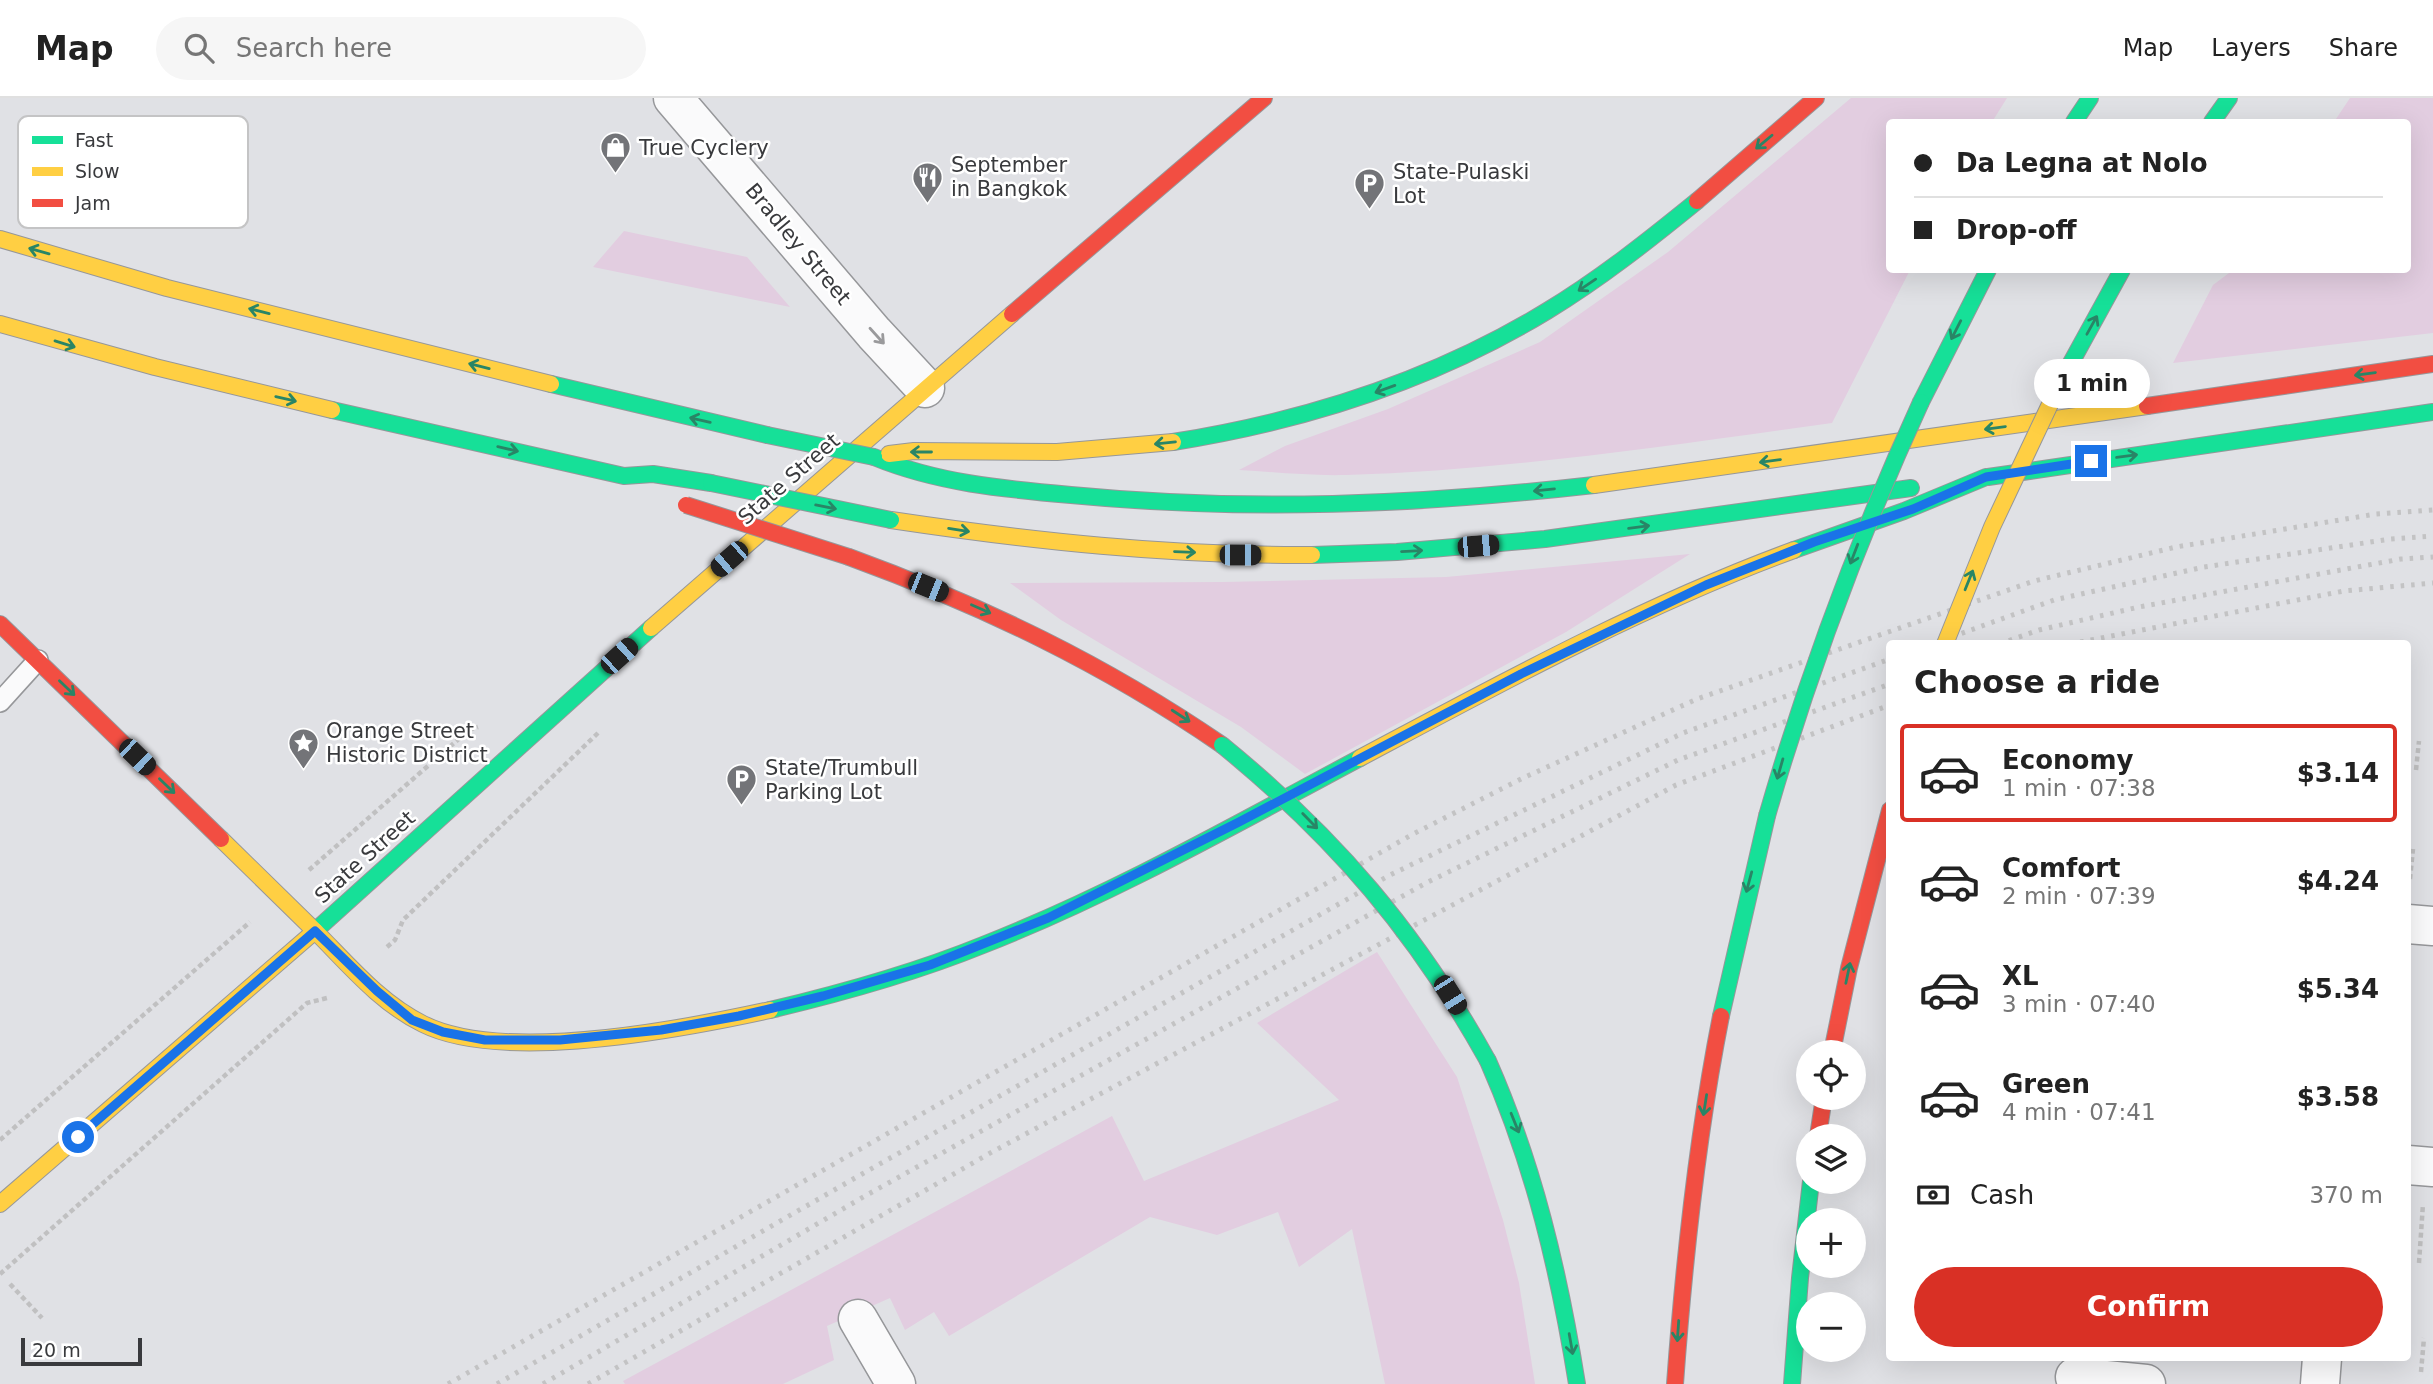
<!DOCTYPE html>
<html lang="en">
<head>
<meta charset="utf-8">
<style>
  body { margin:0; font-family:"DejaVu Sans",sans-serif; background:#f6f6f6; color:#222; height:100vh; display:flex; flex-direction:column; font-size:26px; white-space:nowrap }
  * { box-sizing:border-box; margin:0 }
  p { font-size:23px; color:#767676 }
  .icon { flex:none; width:38px; height:38px; fill:none; stroke:currentColor; stroke-width:2; stroke-linecap:round; stroke-linejoin:round }
  .map { position:relative; flex:1; overflow:hidden }
  .drawer { position:absolute; left:1886px; top:542px; width:525px; height:721px; display:flex; flex-direction:column; background:#fff; border-radius:7px; box-shadow:0 7px 28px #0002 }
  .drawer>* { flex:none }
  .banner { position:absolute; left:1886px; top:21px; width:525px; height:154px; border-radius:7px; box-shadow:0 7px 28px #0002; display:grid; align-content:center; height:154px; padding:0 28px; background:#fff }
  .fabs { position:absolute; left:1796px; top:942px; display:grid; gap:14px }
  .fabs a { display:grid; place-items:center; width:70px; height:70px; border-radius:50%; background:#fff; box-shadow:0 7px 28px #0002; font-size:35px }
  .scale { position:absolute; left:21px; bottom:18px; width:121px; box-sizing:border-box; padding-left:7px; border:4px solid #393a3d; border-top:0; font-size:19px; line-height:24px; white-space:nowrap; color:#393a3d; -webkit-text-stroke:5px #fff; paint-order:stroke }
  .end { position:absolute; width:32px; height:32px; margin:-16px; border:9px solid #1a73e8; background:#fff; box-shadow:0 0 0 4px #fff }
  .from { border-radius:50% }
  .bubble { position:absolute; height:49px; border-radius:24px; background:#fff; box-shadow:0 7px 28px #0002; font-size:23px; font-weight:600; line-height:49px; text-align:center }
  .car { position:absolute; width:21px; height:42px; margin:-21px -10px; border-radius:9px; box-shadow:0 0 5px 2px #0007; background:linear-gradient(#222 24%,#8ab4d8 0 40%,#222 0 76%,#8ab4d8 0 86%,#222 0) }
  .banner b { display:flex; align-items:center; gap:24px; height:66px; font-size:26px }
  .banner b+b { border-top:2px solid #e0e0e0 }
  .banner i { width:18px; height:18px; background:#222 }
  ul { padding:0; list-style:none }
  li { display:flex; align-items:center; gap:21px; height:98px; margin:0 14px 10px; padding:0 14px; border:4px solid transparent; border-radius:7px }
  li div { flex:1 }
  li b { display:block; font-size:26px }
  li em { font-style:normal; font-weight:600 }
  li.on { border-color:#d93025 }
  li>.icon { width:63px; height:63px; stroke-width:1.5 }
  h2 { padding:0 28px; font-size:32px; line-height:84px }
  .pay { display:flex; align-items:center; gap:18px; height:77px; padding:0 28px; font-size:26px }
  .pay p { margin-inline-start:auto }
  .cta { display:flex; gap:14px; margin-top:auto; padding:14px 28px }
  .cta a { flex:1; height:80px; border-radius:42px; background:#d93025; color:#fff; font-size:28px; font-weight:600; line-height:80px; text-align:center }
  header { display:flex; align-items:center; gap:42px; box-sizing:border-box; height:98px; padding:0 35px; background:#fff; border-bottom:2px solid #e0e0e0 }
  header strong { font-size:33px }
  nav { display:flex; gap:38px; margin-inline-start:auto; font-size:24px }
  .search { width:490px; height:63px; background:#f6f6f6; display:flex; align-items:center; gap:18px; box-sizing:border-box; padding:0 24px; border-radius:38px; color:#767676; font-size:26px }
  .map>svg:first-child { display:block }
  .green { fill:#e2cde0 }
  .lines { fill:none; stroke-linecap:round; stroke-linejoin:round }
  .lane-casing { stroke:#96979a; stroke-width:22 }
  .street-casing { stroke:#96979a; stroke-width:41 }
  .fast-casing { stroke:#96979a; stroke-width:18 }
  .slow-casing { stroke:#96979a; stroke-width:18 }
  .jam-casing { stroke:#96979a; stroke-width:18 }
  .path { stroke:#c0c0c1; stroke-width:4.5; stroke-dasharray:5 3.5; stroke-linecap:butt }
  .lane { stroke:#fafafb; stroke-width:19 }
  .street { stroke:#fafafb; stroke-width:38 }
  .fast { stroke:#16e098; stroke-width:16 }
  .slow { stroke:#ffcf43; stroke-width:16 }
  .jam { stroke:#f24e42; stroke-width:16 }
  .rail { stroke:#c3c3c4; stroke-width:5; stroke-dasharray:3.5 7; stroke-linecap:butt }
  .fast-bridge-casing { stroke:#96979a; stroke-width:18; stroke-linecap:butt }
  .slow-bridge-casing { stroke:#96979a; stroke-width:18; stroke-linecap:butt }
  .jam-bridge-casing { stroke:#96979a; stroke-width:18; stroke-linecap:butt }
  .fast-bridge { stroke:#16e098; stroke-width:16 }
  .slow-bridge { stroke:#ffcf43; stroke-width:16 }
  .jam-bridge { stroke:#f24e42; stroke-width:16 }
  .oneway { stroke:#298566 }
  .oneway2 { stroke:#9a9a9c }
  .route { stroke:#1a73e8; stroke-width:9 }
  .labels { text-anchor:middle; dominant-baseline:central; stroke-width:5; stroke-linejoin:round; paint-order:stroke }
  .poi-label { font-size:21px; fill:#393a3d; stroke:#fff; text-anchor:start }
  .street-label { font-size:21px; fill:#393a3d; stroke:#fff }
  .key { fill:#fff; stroke:#c4c4c5; stroke-width:2 }
  .key-label { font-size:19px; fill:#393a3d }
</style>
</head>
<body>
<header>
<strong>Map</strong>
<div class="search"><svg class="icon" aria-label="search" viewBox="0 0 24 24"><circle cx="10" cy="10" r="6"/><path d="M15 15l6 6"/></svg>Search here</div>
<nav><a>Map</a><a>Layers</a><a>Share</a></nav>
</header>
<div class="map">
<svg width="2433" height="1286" viewBox="0 0 2433 1286">
  <rect width="100%" height="100%" fill="#e0e1e5"/>
  <g class="green">
    <path d="M 1851,0 L 2007,0 L 1992,24 L 1890,24 L 1890,172 L 1910,172 L 1832,325 C 1671,347 1509,372 1346,377 C 1310,378 1274,374 1239,372 L 1285,348 L 1388,311 L 1540,244 L 1668,154 Z"/>
    <path d="M 2350,0 L 2433,0 L 2433,235 L 2173,265 L 2213,187 L 2233,172 L 2408,172 L 2408,24 L 2334,24 Z"/>
    <path d="M 624,133 L 747,159 L 790,209 L 593,169 Z"/>
    <path d="M 1690,456 L 1566,534 L 1305,676 L 1241,629 L 1061,522 L 1010,485 L 1222,484 L 1446,479 Z"/>
    <path d="M 1377,854 L 1457,979 L 1503,1122 L 1519,1185 L 1535,1286 L 1385,1286 L 1352,1131 L 1299,1169 L 1278,1114 L 1217,1137 L 1150,1119 L 949,1238 L 934,1214 L 905,1232 L 890,1200 L 827,1228 L 834,1262 L 783,1286 L 625,1286 L 623,1283 L 1112,1018 L 1144,1083 L 1339,1002 L 1257,925 Z"/>
  </g>
  <g class="lines">
    <defs>
      <path id="lane" d="M 0,604 L 38,562"/>
      <g id="street">
        <path d="M 673,0 L 874,235 L 925,290"/>
        <path d="M 2408,826 L 2433,828"/>
        <path d="M 2408,1067 L 2433,1069"/>
        <path d="M 858,1221 L 896,1286"/>
        <path d="M 2075,1279 L 2146,1286"/>
        <path d="M 2320,1286 L 2322,1260"/>
      </g>
      <g id="fast">
        <path d="M 2074,24 L 2090,0"/>
        <path d="M 2212,24 L 2229,0"/>
        <path d="M 2061,283 L 2122,172"/>
        <path d="M 551,286 L 767,337"/>
        <path d="M 1921,304 L 1988,172"/>
        <path d="M 332,312 L 624,378 L 653,376 L 711,385"/>
        <path d="M 1173,344 C 1305,323 1432,283 1547,213 C 1600,181 1649,142 1697,103"/>
        <path d="M 874,359 C 937,385 1003,391 1071,397 C 1248,414 1418,407 1594,387"/>
        <path d="M 1988,379 L 2433,314"/>
        <path d="M 1794,452 L 1904,413 L 1986,379"/>
        <path d="M 1312,457 L 1397,454 L 1545,441 L 1911,390"/>
        <path d="M 315,833 L 651,530"/>
        <path d="M 770,912 C 842,895 914,875 983,847 C 1113,796 1236,726 1360,660"/>
        <path d="M 1721,918 L 1767,718"/>
        <path d="M 1488,963 C 1534,1067 1559,1174 1577,1286"/>
        <path d="M 1792,1286 L 1800,1180 L 1811,1083"/>
      </g>
      <g id="slow">
        <path d="M 0,141 L 167,190 L 551,286"/>
        <path d="M 0,226 L 155,269 L 332,312"/>
        <path d="M 889,356 L 914,353 L 1057,354 L 1173,344"/>
        <path d="M 1594,387 L 2147,308"/>
        <path d="M 891,422 C 1031,443 1171,458 1312,457"/>
        <path d="M 651,530 L 1012,216"/>
        <path d="M 1360,660 C 1501,585 1644,507 1794,452"/>
        <path d="M 315,833 C 348,866 380,905 423,926 C 503,966 683,931 770,912"/>
        <path d="M 0,1106 L 315,833 L 221,741"/>
      </g>
      <g id="jam">
        <path d="M 1697,103 L 1816,0"/>
        <path d="M 1012,216 L 1264,0"/>
        <path d="M 2147,308 L 2433,266"/>
        <path d="M 849,459 C 983,508 1104,566 1222,647"/>
        <path d="M 0,526 L 221,741"/>
        <path d="M 1832,954 L 1849,870 L 1890,712"/>
        <path d="M 1818,1038 L 1824,999"/>
        <path d="M 1675,1286 C 1684,1162 1697,1039 1721,918"/>
      </g>
    </defs>
    <use href="#lane" class="lane-casing"/>
    <use href="#street" class="street-casing"/>
    <use href="#fast" class="fast-casing"/>
    <use href="#slow" class="slow-casing"/>
    <use href="#jam" class="jam-casing"/>
    <g class="path">
      <path d="M 2416,672 L 2419,643"/>
      <path d="M 309,772 L 469,632 L 478,629"/>
      <path d="M 2410,781 L 2413,751"/>
      <path d="M 387,849 L 395,842 L 403,822 L 598,635"/>
      <path d="M 0,1042 L 250,824"/>
      <path d="M 2419,1165 L 2423,1106"/>
      <path d="M 0,1176 L 307,905 L 327,900"/>
      <path d="M 10,1186 L 42,1220"/>
      <path d="M 2421,1274 L 2424,1240"/>
    </g>
    <use href="#lane" class="lane"/>
    <use href="#street" class="street"/>
    <use href="#fast" class="fast"/>
    <use href="#slow" class="slow"/>
    <use href="#jam" class="jam"/>
    <g class="rail">
      <path d="M 1932,546 L 2054,502 L 2204,469 L 2391,441 L 2433,438"/>
      <path d="M 1999,546 L 2039,532 L 2139,509 L 2401,461 L 2433,459"/>
      <path d="M 2070,546 L 2344,493 L 2433,485"/>
      <path d="M 448,1286 L 1413,736 L 1523,680 L 1697,601 L 2034,483 L 2176,449 L 2376,416 L 2433,412"/>
      <path d="M 497,1286 L 862,1076 L 1390,777 L 1683,635 L 1890,561"/>
      <path d="M 543,1286 L 865,1098 L 1426,785 L 1678,662 L 1890,586"/>
      <path d="M 588,1286 L 992,1054 L 1676,687 L 1890,607"/>
    </g>
    <defs>
      <g id="fast-bridge">
        <path d="M 767,337 L 874,359"/>
        <path d="M 711,385 L 891,422"/>
        <path d="M 1222,647 C 1336,740 1417,835 1488,963"/>
        <path d="M 1767,718 C 1808,576 1859,439 1921,304"/>
      </g>
      <path id="slow-bridge" d="M 1945,546 L 1992,429 L 2061,283"/>
      <path id="jam-bridge" d="M 686,407 L 849,459"/>
    </defs>
    <use href="#fast-bridge" class="fast-bridge-casing"/>
    <use href="#slow-bridge" class="slow-bridge-casing"/>
    <use href="#jam-bridge" class="jam-bridge-casing"/>
    <use href="#fast-bridge" class="fast-bridge"/>
    <use href="#slow-bridge" class="slow-bridge"/>
    <use href="#jam-bridge" class="jam-bridge"/>
  </g>
  <defs><path id="oneway-shaft" d="M-6 0H5M1.5-3L5.5 0L1.5 3" fill="none" stroke-width="1.6" stroke-linecap="round" stroke-linejoin="round" transform="scale(1.75)"/></defs>
  <g class="oneway">
    <use href="#oneway-shaft" transform="translate(1764 44) rotate(140)"/>
    <use href="#oneway-shaft" transform="translate(39 153) rotate(-164)"/>
    <use href="#oneway-shaft" transform="translate(1587 187) rotate(146)"/>
    <use href="#oneway-shaft" transform="translate(259 213) rotate(-166)"/>
    <use href="#oneway-shaft" transform="translate(2092 227) rotate(-61)"/>
    <use href="#oneway-shaft" transform="translate(1956 232) rotate(117)"/>
    <use href="#oneway-shaft" transform="translate(65 246) rotate(17)"/>
    <use href="#oneway-shaft" transform="translate(479 268) rotate(-166)"/>
    <use href="#oneway-shaft" transform="translate(2365 276) rotate(172)"/>
    <use href="#oneway-shaft" transform="translate(1385 291) rotate(160)"/>
    <use href="#oneway-shaft" transform="translate(286 301) rotate(13)"/>
    <use href="#oneway-shaft" transform="translate(700 322) rotate(-167)"/>
    <use href="#oneway-shaft" transform="translate(1995 330) rotate(172)"/>
    <use href="#oneway-shaft" transform="translate(1165 345) rotate(174)"/>
    <use href="#oneway-shaft" transform="translate(508 351) rotate(13)"/>
    <use href="#oneway-shaft" transform="translate(921 354) rotate(-180)"/>
    <use href="#oneway-shaft" transform="translate(2127 358) rotate(-8)"/>
    <use href="#oneway-shaft" transform="translate(1770 363) rotate(172)"/>
    <use href="#oneway-shaft" transform="translate(1544 392) rotate(174)"/>
    <use href="#oneway-shaft" transform="translate(826 409) rotate(11)"/>
    <use href="#oneway-shaft" transform="translate(1639 429) rotate(-7)"/>
    <use href="#oneway-shaft" transform="translate(959 432) rotate(9)"/>
    <use href="#oneway-shaft" transform="translate(1412 453) rotate(-3)"/>
    <use href="#oneway-shaft" transform="translate(1185 454) rotate(2)"/>
    <use href="#oneway-shaft" transform="translate(1854 456) rotate(111)"/>
    <use href="#oneway-shaft" transform="translate(1969 482) rotate(-68)"/>
    <use href="#oneway-shaft" transform="translate(981 511) rotate(24)"/>
    <use href="#oneway-shaft" transform="translate(67 590) rotate(44)"/>
    <use href="#oneway-shaft" transform="translate(1181 618) rotate(33)"/>
    <use href="#oneway-shaft" transform="translate(1780 671) rotate(106)"/>
    <use href="#oneway-shaft" transform="translate(167 688) rotate(44)"/>
    <use href="#oneway-shaft" transform="translate(1310 723) rotate(46)"/>
    <use href="#oneway-shaft" transform="translate(1749 784) rotate(105)"/>
    <use href="#oneway-shaft" transform="translate(1848 875) rotate(-78)"/>
    <use href="#oneway-shaft" transform="translate(1705 1007) rotate(99)"/>
    <use href="#oneway-shaft" transform="translate(1515 1025) rotate(68)"/>
    <use href="#oneway-shaft" transform="translate(1678 1233) rotate(94)"/>
    <use href="#oneway-shaft" transform="translate(1571 1246) rotate(80)"/>
  </g>
  <use class="oneway2" href="#oneway-shaft" transform="translate(877 238) rotate(48)"/>
  <g class="lines">
    <path class="route" d="M 78,1039 L 315,833 L 377,893 L 412,922 L 443,934 L 485,942 L 560,942 L 661,932 L 739,918 L 823,898 L 930,867 L 1048,820 L 1239,724 L 1521,576 L 1706,487 L 1814,444 L 1913,411 L 1986,379 L 2091,363"/>
  </g>
  <defs>
    <symbol id="shop-pin" viewBox="-11 -11 22 30"><path d="M0 17L-7.5 6A9.5 9.5 0 1 1 7.5 6Z" fill="#737478" stroke="#fff"/><path d="M-5-2.5h2.3a2.7 3.5 0 0 1 5.4 0H5L5.5 6h-11ZM-1.5-2.5h3a1.5 2.3 0 0 0-3 0Z" fill="#fff"/></symbol>
    <symbol id="restaurant-pin" viewBox="-11 -11 22 30"><path d="M0 17L-7.5 6A9.5 9.5 0 1 1 7.5 6Z" fill="#737478" stroke="#fff"/><path d="M-5-6h1v4h1v-4h1v4h1v-4h1v5L-1.5 .5V6h-2V.5L-5-1ZM5-6V6H3V1.5H1.5Q1.5-4 5-6Z" fill="#fff"/></symbol>
    <symbol id="parking-pin" viewBox="-11 -11 22 30"><path d="M0 17L-7.5 6A9.5 9.5 0 1 1 7.5 6Z" fill="#737478" stroke="#fff"/><path d="M-3.5-5.5H1a3.5 3.5 0 0 1 0 7H-1V5.5H-3.5ZM-1-3.4V-.6H.8a1.4 1.4 0 0 0 0-2.8Z" fill="#fff"/></symbol>
    <symbol id="sight-pin" viewBox="-11 -11 22 30"><path d="M0 17L-7.5 6A9.5 9.5 0 1 1 7.5 6Z" fill="#737478" stroke="#fff"/><path d="M0-6L1.8-2.2L6-1.7L2.9 1.2L3.7 5.4L0 3.3L-3.7 5.4L-2.9 1.2L-6-1.7L-1.8-2.2Z" fill="#fff"/></symbol>
  </defs>
  <g fill-rule="evenodd">
    <use href="#shop-pin" x="598" y="32" width="35" height="47"/>
    <use href="#restaurant-pin" x="910" y="62" width="35" height="47"/>
    <use href="#parking-pin" x="1352" y="68" width="35" height="47"/>
    <use href="#sight-pin" x="286" y="628" width="35" height="47"/>
    <use href="#parking-pin" x="724" y="664" width="35" height="47"/>
  </g>
  <g class="labels">
    <g class="poi-label">
      <text x="639" y="50">True Cyclery</text>
      <text x="951" y="67">September<tspan x="951" dy="24">in Bangkok</tspan></text>
      <text x="1393" y="74">State-Pulaski<tspan x="1393" dy="24">Lot</tspan></text>
      <text x="326" y="633">Orange Street<tspan x="326" dy="24">Historic District</tspan></text>
      <text x="765" y="670">State/Trumbull<tspan x="765" dy="24">Parking Lot</tspan></text>
    </g>
    <g class="street-label">
      <text transform="translate(798 146) rotate(50)">Bradley Street</text>
      <text transform="translate(789 381) rotate(-41)">State Street</text>
      <text transform="translate(365 759) rotate(-42)">State Street</text>
    </g>
  </g>
  <rect x="18" y="18" width="230" height="112" rx="10" class="key"/>
  <rect x="32" y="38" width="31" height="8" fill="#16e098"/>
  <rect x="32" y="69" width="31" height="9" fill="#ffcf43"/>
  <rect x="32" y="101" width="31" height="8" fill="#f24e42"/>
  <g class="key-label">
    <text x="75" y="49">Fast</text>
    <text x="75" y="80">Slow</text>
    <text x="75" y="112">Jam</text>
  </g>
</svg>
<div class="fabs">
<a><svg class="icon" aria-label="locate" viewBox="0 0 24 24"><circle cx="12" cy="12" r="6"/><path d="M12 2v4M12 18v4M2 12h4M18 12h4"/></svg></a>
<a><svg class="icon" aria-label="layers" viewBox="0 0 24 24"><path d="M12 4l9 5-9 5-9-5zM3 14l9 5 9-5"/></svg></a>
<a>+</a>
<a>−</a>
</div>
<div class="scale">20 m</div>
<i class="end from" style="left:78px;top:1039px"></i>
<i class="end" style="left:2091px;top:363px"></i>
<div class="bubble" style="left:2034px;top:261px;width:116px">1 min</div>
<i class="car" style="left:1478px;top:448px;rotate:85deg"></i>
<i class="car" style="left:1240px;top:457px;rotate:90deg"></i>
<i class="car" style="left:729px;top:461px;rotate:229deg"></i>
<i class="car" style="left:928px;top:489px;rotate:112deg"></i>
<i class="car" style="left:619px;top:558px;rotate:48deg"></i>
<i class="car" style="left:137px;top:659px;rotate:134deg"></i>
<i class="car" style="left:1450px;top:897px;rotate:148deg"></i>
<div class="banner">
<b><i class="from"></i>Da Legna at Nolo</b>
<b><i></i>Drop-off</b>
</div>
<section class="drawer">
<h2>Choose a ride</h2>
<ul>
<li class="on"><svg class="icon" aria-label="car" viewBox="0 0 24 24"><path d="M5 17H2v-5l4-1 3-4h7l3 4 3 1v5h-3M9 17h6M6 11h13"/><circle cx="7" cy="17" r="2"/><circle cx="17" cy="17" r="2"/></svg><div><b>Economy</b><p>1 min · 07:38</p></div><em>$3.14</em></li>
<li><svg class="icon" aria-label="car" viewBox="0 0 24 24"><path d="M5 17H2v-5l4-1 3-4h7l3 4 3 1v5h-3M9 17h6M6 11h13"/><circle cx="7" cy="17" r="2"/><circle cx="17" cy="17" r="2"/></svg><div><b>Comfort</b><p>2 min · 07:39</p></div><em>$4.24</em></li>
<li><svg class="icon" aria-label="car" viewBox="0 0 24 24"><path d="M5 17H2v-5l4-1 3-4h7l3 4 3 1v5h-3M9 17h6M6 11h13"/><circle cx="7" cy="17" r="2"/><circle cx="17" cy="17" r="2"/></svg><div><b>XL</b><p>3 min · 07:40</p></div><em>$5.34</em></li>
<li><svg class="icon" aria-label="car" viewBox="0 0 24 24"><path d="M5 17H2v-5l4-1 3-4h7l3 4 3 1v5h-3M9 17h6M6 11h13"/><circle cx="7" cy="17" r="2"/><circle cx="17" cy="17" r="2"/></svg><div><b>Green</b><p>4 min · 07:41</p></div><em>$3.58</em></li>
</ul>
<div class="pay"><svg class="icon" aria-label="cash" viewBox="0 0 24 24"><path d="M3 7h18v10H3z"/><circle cx="12" cy="12" r="2"/></svg>Cash<p>370 m</p></div>
<div class="cta"><a>Confirm</a></div>
</section>
</div>
</body>
</html>
